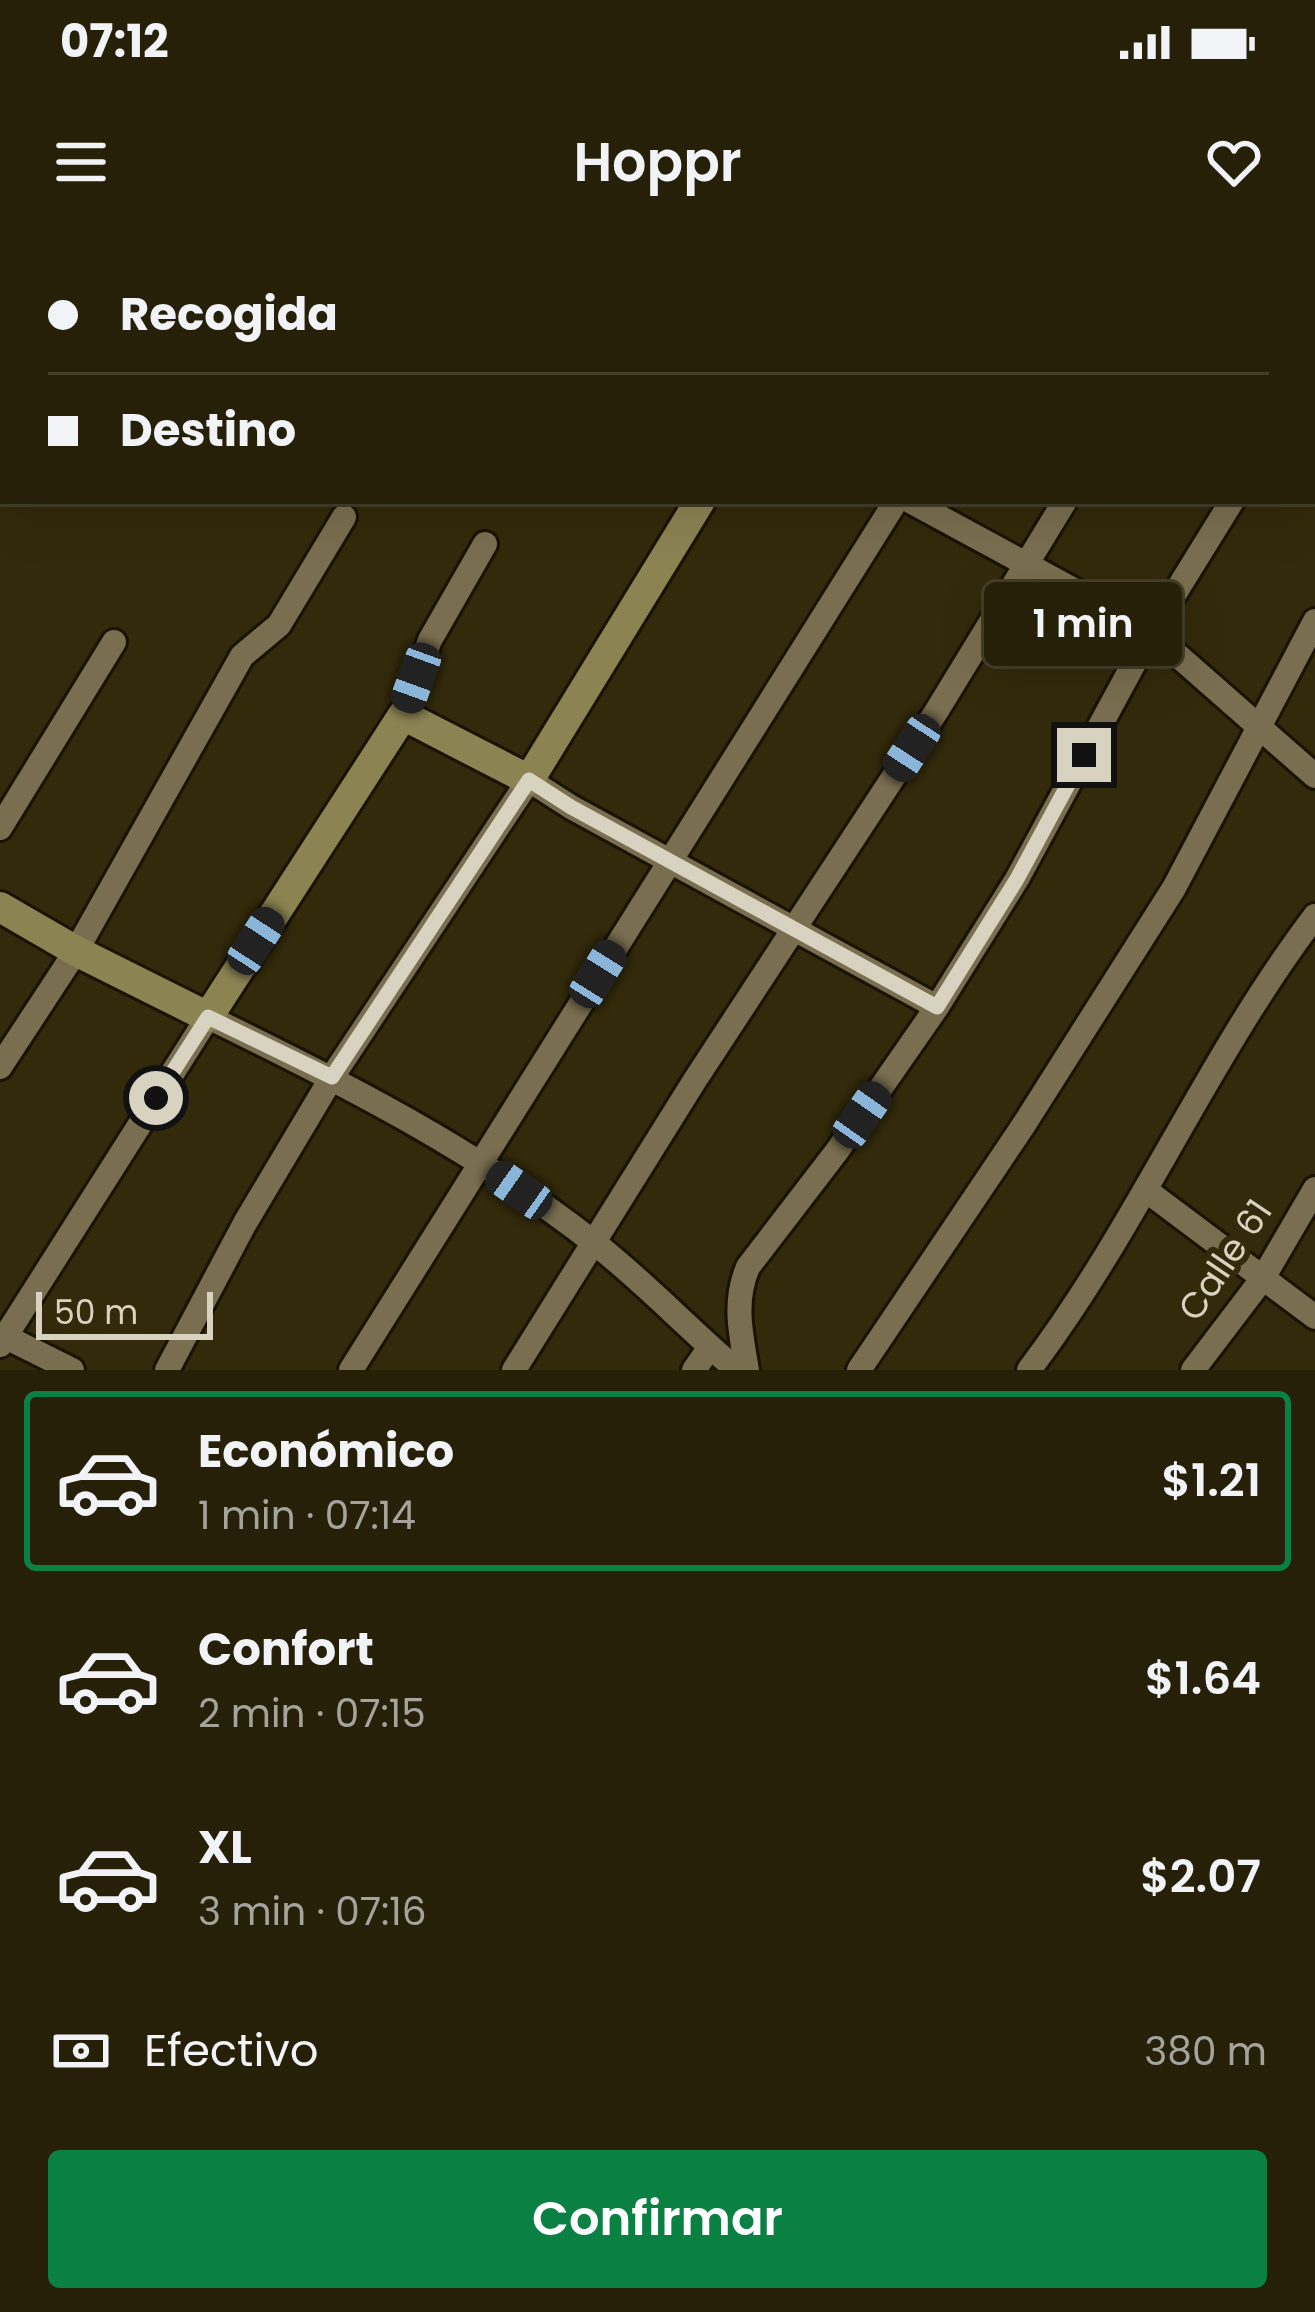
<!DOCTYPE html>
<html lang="es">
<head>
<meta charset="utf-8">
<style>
  body { margin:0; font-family:Poppins,sans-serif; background:#322d16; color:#f1f3f6; height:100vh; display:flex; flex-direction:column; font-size:45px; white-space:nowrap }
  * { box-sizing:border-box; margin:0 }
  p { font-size:39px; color:#a4a39c }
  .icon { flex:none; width:66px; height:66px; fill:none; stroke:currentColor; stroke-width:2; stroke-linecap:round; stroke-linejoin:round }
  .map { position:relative; height:1130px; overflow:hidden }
  .drawer { display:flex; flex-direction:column; background:#262008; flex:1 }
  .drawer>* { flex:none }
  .banner { position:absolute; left:0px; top:0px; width:1317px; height:264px; box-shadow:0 12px 48px #0002,0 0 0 3px #423e29; display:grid; align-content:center; height:264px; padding:0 48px; background:#262008 }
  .scale { position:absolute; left:36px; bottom:30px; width:177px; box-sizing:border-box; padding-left:12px; border:6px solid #d8d2c1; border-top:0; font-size:33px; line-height:42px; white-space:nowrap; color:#d8d2c1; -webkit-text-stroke:9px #332a0b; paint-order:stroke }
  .end { position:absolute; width:54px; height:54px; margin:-27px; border:15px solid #d8d2c1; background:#111; box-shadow:0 0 0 6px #111 }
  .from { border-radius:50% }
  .bubble { position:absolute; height:84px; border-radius:12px; background:#262008; box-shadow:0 12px 48px #0002,0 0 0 3px #423e29; font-size:39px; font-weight:600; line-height:84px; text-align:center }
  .car { position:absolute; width:36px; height:72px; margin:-36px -18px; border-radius:15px; box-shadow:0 0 9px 3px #0007; background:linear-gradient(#222 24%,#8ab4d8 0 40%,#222 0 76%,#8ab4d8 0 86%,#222 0) }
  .banner b { display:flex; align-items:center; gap:42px; height:114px; font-size:45px }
  .banner b+b { border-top:3px solid #423e29 }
  .banner i { width:30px; height:30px; background:#f1f3f6 }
  ul { padding:21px 0 0; list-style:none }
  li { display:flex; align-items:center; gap:36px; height:180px; margin:0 24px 18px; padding:0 24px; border:6px solid transparent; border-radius:12px }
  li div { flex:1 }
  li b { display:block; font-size:45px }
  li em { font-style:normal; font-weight:600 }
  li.current { border-color:#0b8043 }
  li>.icon { width:108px; height:108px; stroke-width:1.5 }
  .pay { display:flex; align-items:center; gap:30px; height:132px; padding:0 48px; font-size:45px }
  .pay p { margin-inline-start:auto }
  .primary-button { display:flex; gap:24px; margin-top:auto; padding:24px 48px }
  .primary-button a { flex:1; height:138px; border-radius:12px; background:#0b8043; color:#fff; font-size:48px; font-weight:600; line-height:138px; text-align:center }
  .status { display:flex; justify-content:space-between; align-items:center; height:84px; padding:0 60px; background:#262008; direction:ltr }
  .status svg { height:33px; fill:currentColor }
  header { display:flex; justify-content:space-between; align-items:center; height:156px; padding:0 48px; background:#262008; font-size:54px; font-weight:600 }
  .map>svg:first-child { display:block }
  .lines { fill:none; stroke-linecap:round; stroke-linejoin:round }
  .street-casing { stroke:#191200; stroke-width:30 }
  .secondary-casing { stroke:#191200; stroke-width:36 }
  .street { stroke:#796e4f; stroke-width:24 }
  .secondary { stroke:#8b8352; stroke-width:30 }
  .route { stroke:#d8d2c1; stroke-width:15 }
  .labels { text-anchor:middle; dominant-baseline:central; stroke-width:12; stroke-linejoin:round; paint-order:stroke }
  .street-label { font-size:36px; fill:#d8d2c1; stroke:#332a0b }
</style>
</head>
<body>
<div class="status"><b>07:12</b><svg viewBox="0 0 49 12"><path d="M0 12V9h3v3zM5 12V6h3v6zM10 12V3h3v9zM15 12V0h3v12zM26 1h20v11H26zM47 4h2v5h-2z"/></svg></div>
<header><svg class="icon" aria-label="menu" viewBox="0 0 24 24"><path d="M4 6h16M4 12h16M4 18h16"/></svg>Hoppr<svg class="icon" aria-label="heart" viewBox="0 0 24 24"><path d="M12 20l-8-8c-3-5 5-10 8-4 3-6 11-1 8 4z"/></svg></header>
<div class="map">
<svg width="1315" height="1130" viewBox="0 0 1315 1130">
  <rect width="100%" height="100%" fill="#332a0b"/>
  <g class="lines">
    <defs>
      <g id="street">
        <path d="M 65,0 L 68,3"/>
        <path d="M 444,0 L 449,3"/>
        <path d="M 1205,0 L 1211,3"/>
        <path d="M 24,3 L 27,0"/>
        <path d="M 530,3 L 532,0"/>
        <path d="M 680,3 L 682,0"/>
        <path d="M 1054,3 L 1055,0"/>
        <path d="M 0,37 L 3,33"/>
        <path d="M 1314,54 L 1315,54"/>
        <path d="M 1314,129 L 1315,128"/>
        <path d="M 910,261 L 1151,392 L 1315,536"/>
        <path d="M 403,475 L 430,400 L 485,304"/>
        <path d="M 0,588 L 114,402"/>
        <path d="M 0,827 L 76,711 L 242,416 L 279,385 L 344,277"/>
        <path d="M 1147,951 L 1315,1077"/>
        <path d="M 0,1094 L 72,1130"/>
        <path d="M 0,1105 L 208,777 C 342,842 475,910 593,1002 C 644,1041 688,1089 737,1130"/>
        <path d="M 167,1130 L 245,983 L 332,837 L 529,540 L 571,567 L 937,767"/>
        <path d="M 351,1130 L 896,261"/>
        <path d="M 514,1130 L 695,840 L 936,472 L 1065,261"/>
        <path d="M 694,1130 L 710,1107"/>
        <path d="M 747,1130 C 741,1094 733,1062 748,1027 L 837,911 L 937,767 L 1017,639 L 1151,392 L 1232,261"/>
        <path d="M 859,1130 L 1023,886 L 1174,648 L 1315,381"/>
        <path d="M 1029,1130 C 1138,986 1206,820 1315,676"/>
        <path d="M 1193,1130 L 1263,1038 L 1315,949"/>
      </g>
      <g id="secondary">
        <path d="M 861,3 L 863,0"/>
        <path d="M 0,667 L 76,711 L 208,777 L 403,475 L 529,540 L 700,261"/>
      </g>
    </defs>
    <use href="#street" class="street-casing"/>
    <use href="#secondary" class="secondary-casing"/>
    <use href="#street" class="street"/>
    <use href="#secondary" class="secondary"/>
  </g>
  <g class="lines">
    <path class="route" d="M 156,858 L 208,777 L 332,837 L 529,540 L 571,567 L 937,767 L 1017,639 L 1084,515"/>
  </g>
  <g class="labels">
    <g class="street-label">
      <text transform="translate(1225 1020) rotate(-56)">Calle 61</text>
    </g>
  </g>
</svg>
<div class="scale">50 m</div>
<i class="end from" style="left:156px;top:858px"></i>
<i class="end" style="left:1084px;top:515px"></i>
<div class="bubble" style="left:984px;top:342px;width:198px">1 min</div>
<i class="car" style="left:416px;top:438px;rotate:200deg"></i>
<i class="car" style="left:912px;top:508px;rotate:213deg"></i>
<i class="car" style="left:256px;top:701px;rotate:33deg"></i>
<i class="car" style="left:598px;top:734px;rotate:32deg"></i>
<i class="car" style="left:862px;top:875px;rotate:35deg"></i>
<i class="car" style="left:519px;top:950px;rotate:305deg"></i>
<div class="banner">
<b><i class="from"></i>Recogida</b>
<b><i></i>Destino</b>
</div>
</div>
<section class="drawer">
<ul>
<li class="current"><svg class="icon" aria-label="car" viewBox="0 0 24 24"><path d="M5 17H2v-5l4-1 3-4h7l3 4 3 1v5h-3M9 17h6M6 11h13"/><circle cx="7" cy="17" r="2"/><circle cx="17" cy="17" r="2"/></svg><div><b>Económico</b><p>1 min · 07:14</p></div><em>$1.21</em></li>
<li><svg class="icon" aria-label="car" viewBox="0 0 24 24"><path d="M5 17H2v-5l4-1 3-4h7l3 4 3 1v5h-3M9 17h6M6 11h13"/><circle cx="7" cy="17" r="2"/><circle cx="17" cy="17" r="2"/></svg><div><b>Confort</b><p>2 min · 07:15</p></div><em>$1.64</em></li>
<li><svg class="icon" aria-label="car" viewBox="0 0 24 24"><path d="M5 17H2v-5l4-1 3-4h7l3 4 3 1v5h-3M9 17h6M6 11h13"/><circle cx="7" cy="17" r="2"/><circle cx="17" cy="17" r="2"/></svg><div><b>XL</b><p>3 min · 07:16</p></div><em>$2.07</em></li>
</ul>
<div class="pay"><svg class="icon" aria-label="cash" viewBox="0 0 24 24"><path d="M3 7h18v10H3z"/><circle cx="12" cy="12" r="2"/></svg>Efectivo<p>380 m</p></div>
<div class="primary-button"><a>Confirmar</a></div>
</section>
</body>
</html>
